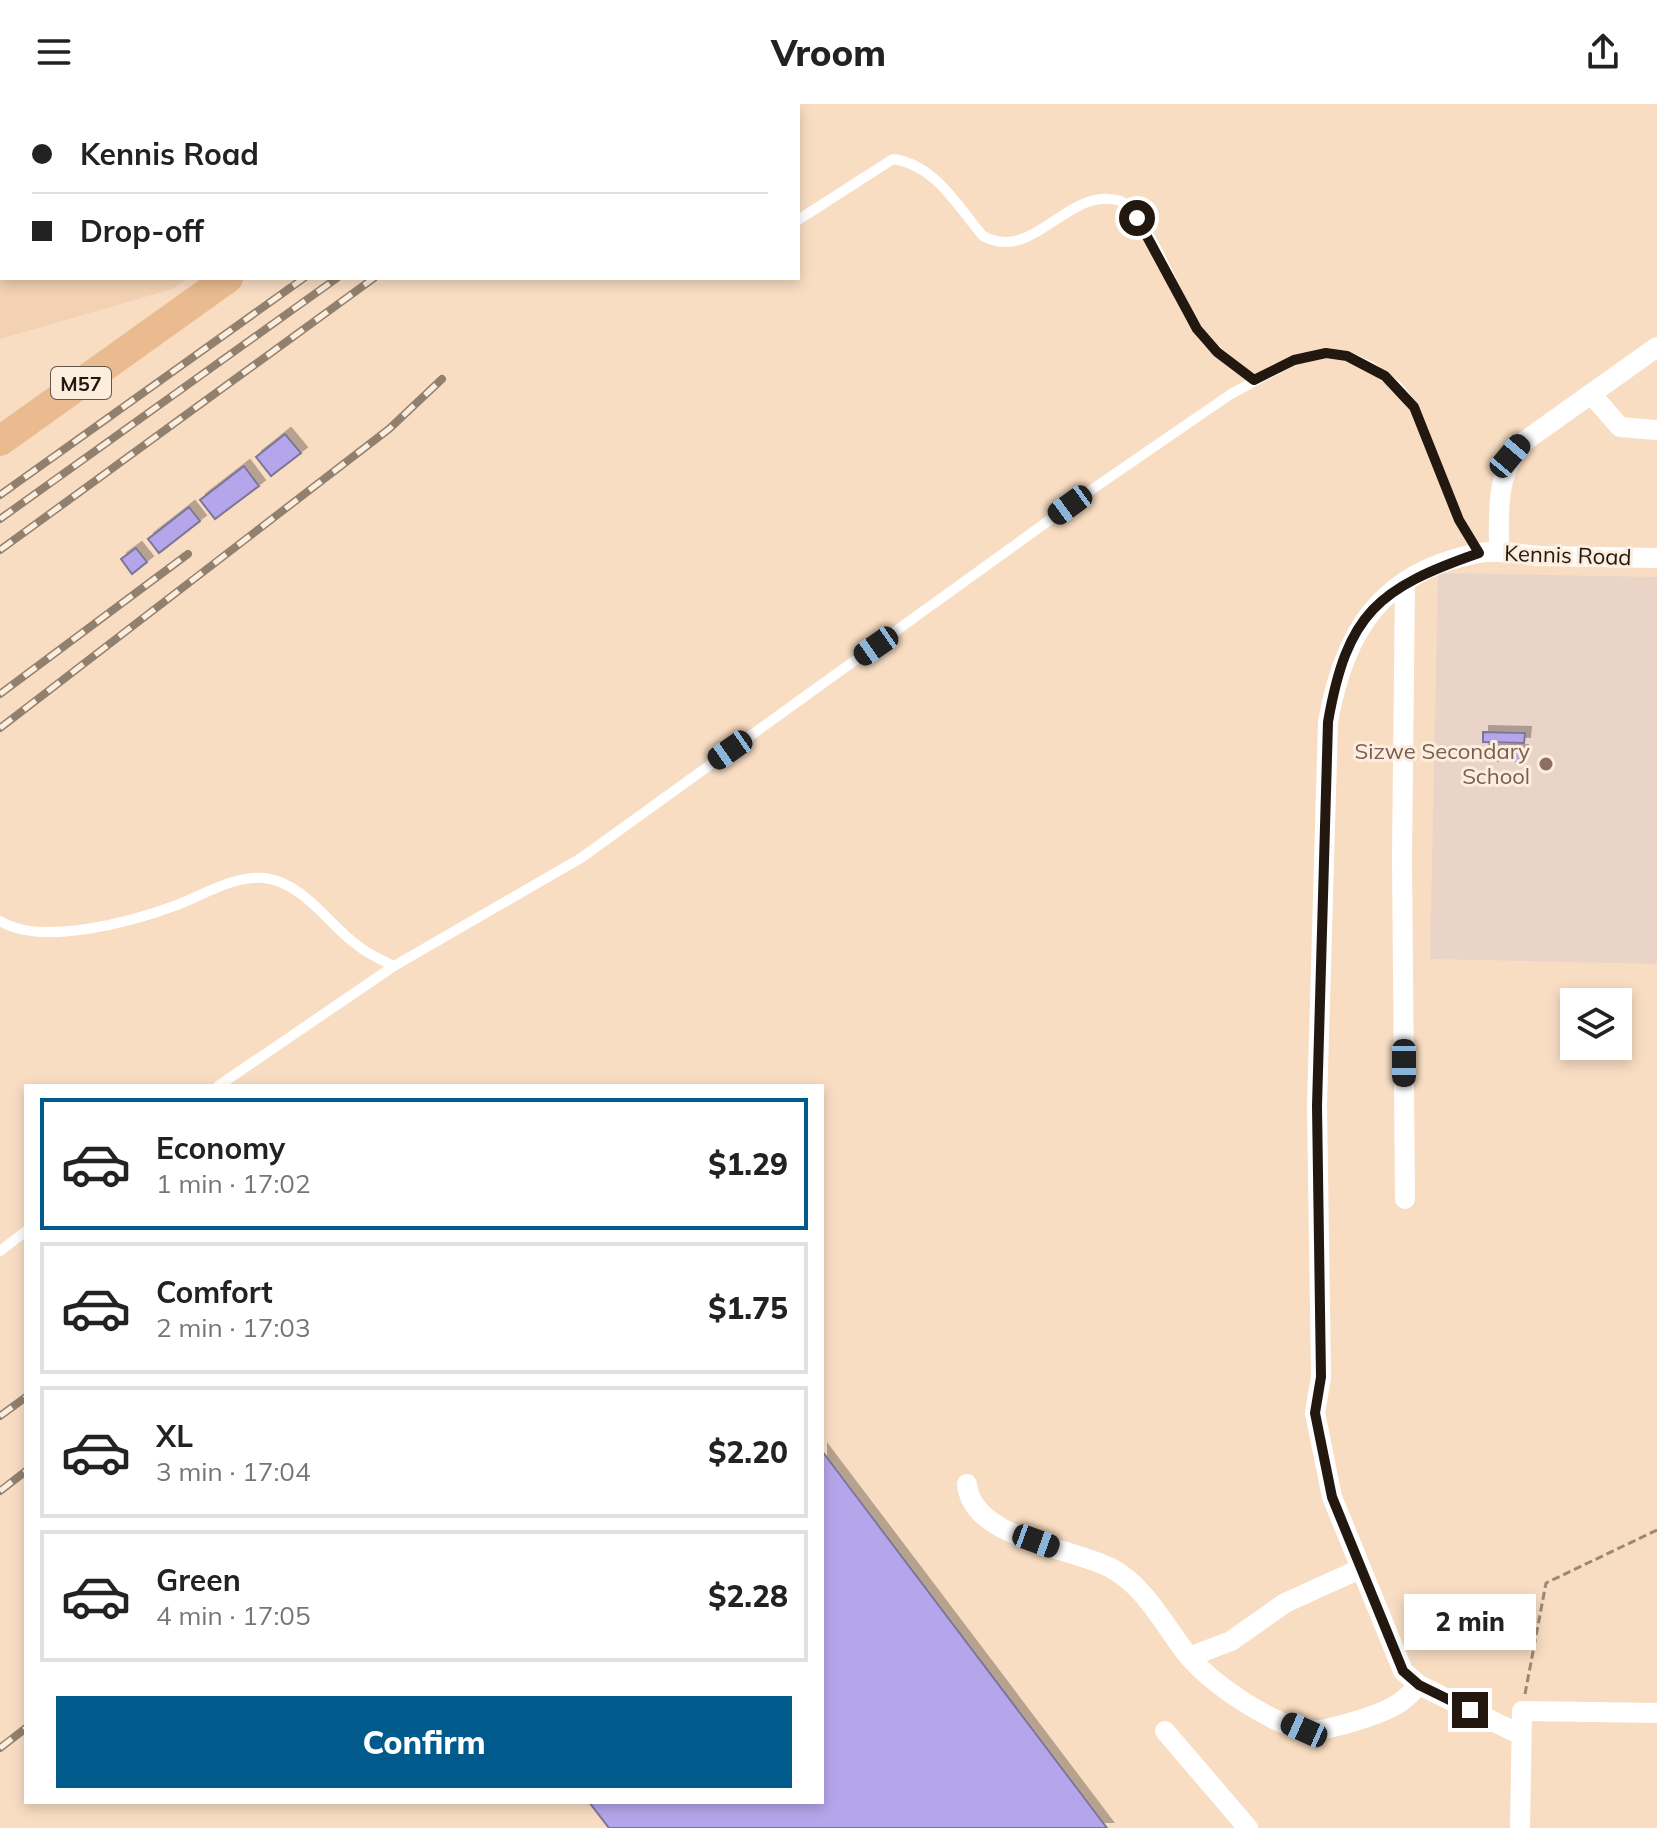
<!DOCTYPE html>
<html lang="en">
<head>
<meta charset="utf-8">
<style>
  body { margin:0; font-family:Mulish,sans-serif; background:#f2f2f2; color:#222; height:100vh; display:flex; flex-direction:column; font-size:30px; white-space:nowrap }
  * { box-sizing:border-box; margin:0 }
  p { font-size:26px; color:#767676 }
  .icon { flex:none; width:44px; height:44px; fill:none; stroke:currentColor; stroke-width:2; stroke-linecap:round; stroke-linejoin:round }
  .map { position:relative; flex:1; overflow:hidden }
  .side { position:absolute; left:24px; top:980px; width:800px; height:720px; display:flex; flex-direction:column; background:#fff; border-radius:0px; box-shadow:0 4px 12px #0003 }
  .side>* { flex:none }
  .hud { position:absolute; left:0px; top:0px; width:800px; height:176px; box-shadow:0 4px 12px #0003; display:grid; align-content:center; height:176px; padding:0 32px; background:#fff }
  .controls { position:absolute; left:1560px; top:884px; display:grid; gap:16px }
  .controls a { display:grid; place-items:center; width:72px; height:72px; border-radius:0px; background:#fff; box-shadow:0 4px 12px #0003; font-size:40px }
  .end { position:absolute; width:36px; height:36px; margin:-18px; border:10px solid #22180f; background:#fff; box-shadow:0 0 0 4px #fff }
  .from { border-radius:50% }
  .bubble { position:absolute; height:56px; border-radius:0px; background:#fff; box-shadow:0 4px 12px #0003; font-size:26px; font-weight:800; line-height:56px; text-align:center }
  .car { position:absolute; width:24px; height:48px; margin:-24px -12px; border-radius:10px; box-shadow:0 0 6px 2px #0007; background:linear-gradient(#222 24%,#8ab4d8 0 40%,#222 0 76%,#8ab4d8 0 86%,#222 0) }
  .hud b { display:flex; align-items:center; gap:28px; height:76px; font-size:30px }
  .hud b+b { border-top:2px solid #e0e0e0 }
  .hud i { width:20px; height:20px; background:#222 }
  ul { padding:14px 0 0; list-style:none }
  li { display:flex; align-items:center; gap:24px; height:132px; margin:0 16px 12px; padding:0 16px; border:4px solid #e0e0e0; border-radius:0px }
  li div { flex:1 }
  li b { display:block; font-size:30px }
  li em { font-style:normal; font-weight:800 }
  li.selected { border-color:#005b8c }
  li>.icon { width:72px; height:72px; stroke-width:1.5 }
  .primary-button { display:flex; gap:16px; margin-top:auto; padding:16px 32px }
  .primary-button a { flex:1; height:92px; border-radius:0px; background:#005b8c; color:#fff; font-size:32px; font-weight:800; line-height:92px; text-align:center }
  header { display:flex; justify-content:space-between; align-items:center; height:104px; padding:0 32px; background:#fff; font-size:36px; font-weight:800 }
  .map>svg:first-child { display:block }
  .built { fill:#f2d2b2 }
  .education { fill:#ead4c7 }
  .building { fill:#b5a5eb; stroke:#7c7694; stroke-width:2; filter:url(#shadow) }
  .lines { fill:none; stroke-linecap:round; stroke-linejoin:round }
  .path { stroke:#9c8876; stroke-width:3; stroke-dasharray:8 4; stroke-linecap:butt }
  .lane { stroke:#fff; stroke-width:10 }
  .street { stroke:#fff; stroke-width:20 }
  .primary { stroke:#eabb8f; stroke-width:30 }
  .rail-casing { stroke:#92806e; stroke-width:8 }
  .rail { stroke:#fdeddd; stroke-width:5; stroke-dasharray:15; stroke-linecap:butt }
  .route { stroke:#22180f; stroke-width:10 }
  .education-dot { fill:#8d6e63; stroke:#fdeddd; stroke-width:3 }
  .labels { text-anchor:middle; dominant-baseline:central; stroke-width:6; stroke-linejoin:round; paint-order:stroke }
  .shield { fill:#fdeddd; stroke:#64584d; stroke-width:2 }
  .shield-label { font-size:20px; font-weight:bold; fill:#22180f }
  .street-label { font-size:22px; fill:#22180f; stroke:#fdeddd }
  .education-label { font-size:22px; fill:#785e54; stroke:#fdeddd; text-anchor:end }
</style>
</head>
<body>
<header><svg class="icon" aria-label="menu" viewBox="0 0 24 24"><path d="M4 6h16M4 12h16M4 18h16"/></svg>Vroom<svg class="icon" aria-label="share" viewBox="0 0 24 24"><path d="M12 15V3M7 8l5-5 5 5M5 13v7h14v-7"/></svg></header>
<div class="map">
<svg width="1657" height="1724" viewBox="0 0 1657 1724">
  <defs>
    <filter id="shadow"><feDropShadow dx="6" dy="-6" stdDeviation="0" flood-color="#0004"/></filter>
  </defs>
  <rect width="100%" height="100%" fill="#f8ddc3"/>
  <path class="built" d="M 0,0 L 429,0 L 2,2 L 2,174 L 188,174 L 172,185 L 0,235 Z"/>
  <path class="education" d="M 1438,469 L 1657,473 L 1657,860 L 1430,855 Z"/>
  <g class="building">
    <path d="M 285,330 L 301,349 L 271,372 L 256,353 Z"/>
    <path d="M 244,362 L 259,382 L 215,415 L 200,396 Z"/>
    <path d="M 189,403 L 200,417 L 159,449 L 148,435 Z"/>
    <path d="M 136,444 L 147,458 L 132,470 L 121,455 Z"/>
    <path d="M 1483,628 L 1525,629 L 1524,639 L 1483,638 Z"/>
    <path d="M 1483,646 L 1522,647 L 1522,657 L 1483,656 Z"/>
    <path d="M 822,1347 L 1107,1724 L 609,1724 L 589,1698 L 822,1698 Z"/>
  </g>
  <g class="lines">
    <path class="path" d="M 1525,1590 L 1546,1479 L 1657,1426"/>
    <g class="lane">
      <path d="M 365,0 L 366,2"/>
      <path d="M 798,116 L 893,55 C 936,61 957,102 983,132 C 1035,160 1068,80 1121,97 C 1159,130 1170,185 1198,226 C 1212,247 1234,261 1254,276"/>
      <path d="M 0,817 C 42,843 134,817 177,801 C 203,791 235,771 264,774 C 303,778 328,820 357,841 C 368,850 381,856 394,862"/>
      <path d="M 218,982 L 394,862 L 581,754 L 1094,384 L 1231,290 L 1294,256 L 1326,249 L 1347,252 L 1370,262 L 1397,282 L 1414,303 L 1459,416 L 1479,449"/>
      <path d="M 0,1147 L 26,1127"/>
    </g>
    <g class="street">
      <path d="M 1592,291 L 1620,323 L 1657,326"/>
      <path d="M 1499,448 C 1499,408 1495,372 1522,339 L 1657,243"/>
      <path d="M 1405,1095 L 1402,753 L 1405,478"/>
      <path d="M 967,1380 C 972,1435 1070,1443 1111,1464 C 1145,1482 1164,1521 1187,1550 C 1210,1579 1267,1617 1303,1626 C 1321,1630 1379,1611 1396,1601 C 1405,1596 1412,1588 1419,1581"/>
      <path d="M 1189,1553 L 1231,1537 L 1285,1499 L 1360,1465"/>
      <path d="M 1165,1627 L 1248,1724"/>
      <path d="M 1521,1631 L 1419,1581 L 1403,1567 L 1332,1393 L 1315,1309 L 1321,1273 L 1317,1002 L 1328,618 C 1344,527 1382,467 1479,449 C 1499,445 1520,451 1540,452 C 1579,453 1618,453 1657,454"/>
      <path d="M 1520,1724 L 1522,1607 L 1657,1609"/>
    </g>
    <g class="primary">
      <path d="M 452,2 L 455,0"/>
      <path d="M 0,337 L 228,174"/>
    </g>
    <defs>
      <g id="rail">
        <path d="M 529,2 L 531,0"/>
        <path d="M 545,2 L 547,0"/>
        <path d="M 562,2 L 565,0"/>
        <path d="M 579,2 L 581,0"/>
        <path d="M 611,2 L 614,0"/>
        <path d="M 658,2 L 660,0"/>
        <path d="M 0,391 L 304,174"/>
        <path d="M 0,415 L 337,174"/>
        <path d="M 0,446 L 374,174"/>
        <path d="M 0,590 L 188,450"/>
        <path d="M 0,624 L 389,325 L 442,275"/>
        <path d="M 0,1312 L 26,1293"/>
        <path d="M 0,1387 L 26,1367"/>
        <path d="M 0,1644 L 26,1624"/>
      </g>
    </defs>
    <use href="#rail" class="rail-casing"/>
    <use href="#rail" class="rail"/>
  </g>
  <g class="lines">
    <path class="route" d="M 1137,114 L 1197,225 L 1217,248 L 1254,276 L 1294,256 L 1326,249 L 1347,252 L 1385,272 L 1414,303 L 1459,416 L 1479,449 C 1378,484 1347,509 1328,618 L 1317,1002 L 1321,1273 L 1315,1309 L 1332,1393 L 1403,1567 L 1419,1581 L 1470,1606"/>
  </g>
  <circle class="education-dot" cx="1546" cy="660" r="8"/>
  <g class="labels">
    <rect class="shield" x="51" y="263" width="60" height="32" rx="6"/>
    <g class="shield-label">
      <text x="81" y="279">M57</text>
    </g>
    <g class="street-label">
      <text transform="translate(1568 451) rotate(2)">Kennis Road</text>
    </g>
    <g class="education-label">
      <text x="1530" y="647">Sizwe Secondary<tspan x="1530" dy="25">School</tspan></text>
    </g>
  </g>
</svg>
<div class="controls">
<a><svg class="icon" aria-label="layers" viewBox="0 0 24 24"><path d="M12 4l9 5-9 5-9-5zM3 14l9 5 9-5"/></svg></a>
</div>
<i class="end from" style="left:1137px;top:114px"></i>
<i class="end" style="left:1470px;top:1606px"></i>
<div class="bubble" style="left:1404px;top:1490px;width:132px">2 min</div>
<i class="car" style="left:1510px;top:352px;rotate:40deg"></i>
<i class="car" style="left:1070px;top:401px;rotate:234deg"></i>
<i class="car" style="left:876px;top:542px;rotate:235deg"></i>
<i class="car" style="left:730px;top:646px;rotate:235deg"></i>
<i class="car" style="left:1404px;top:959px;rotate:180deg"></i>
<i class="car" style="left:1036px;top:1437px;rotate:110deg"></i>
<i class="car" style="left:1304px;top:1626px;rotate:294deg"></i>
<div class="hud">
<b><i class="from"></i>Kennis Road</b>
<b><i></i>Drop-off</b>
</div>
<section class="side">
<ul>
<li class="selected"><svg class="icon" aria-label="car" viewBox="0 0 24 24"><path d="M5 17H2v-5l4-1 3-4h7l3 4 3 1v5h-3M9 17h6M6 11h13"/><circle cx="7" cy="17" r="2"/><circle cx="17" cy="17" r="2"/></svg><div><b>Economy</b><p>1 min · 17:02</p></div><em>$1.29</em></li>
<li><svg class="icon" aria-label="car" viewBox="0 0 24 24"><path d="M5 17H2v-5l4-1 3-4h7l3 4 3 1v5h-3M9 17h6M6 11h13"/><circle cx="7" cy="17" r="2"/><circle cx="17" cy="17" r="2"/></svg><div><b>Comfort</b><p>2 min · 17:03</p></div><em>$1.75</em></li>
<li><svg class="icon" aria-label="car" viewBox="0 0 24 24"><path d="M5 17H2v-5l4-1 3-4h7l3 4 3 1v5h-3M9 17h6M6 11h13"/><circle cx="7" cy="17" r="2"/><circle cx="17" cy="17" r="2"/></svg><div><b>XL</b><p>3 min · 17:04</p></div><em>$2.20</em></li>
<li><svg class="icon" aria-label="car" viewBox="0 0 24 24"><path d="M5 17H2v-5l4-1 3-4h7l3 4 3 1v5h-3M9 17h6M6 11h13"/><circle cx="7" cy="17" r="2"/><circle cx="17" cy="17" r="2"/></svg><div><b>Green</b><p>4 min · 17:05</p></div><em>$2.28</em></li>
</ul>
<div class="primary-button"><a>Confirm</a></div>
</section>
</div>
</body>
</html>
